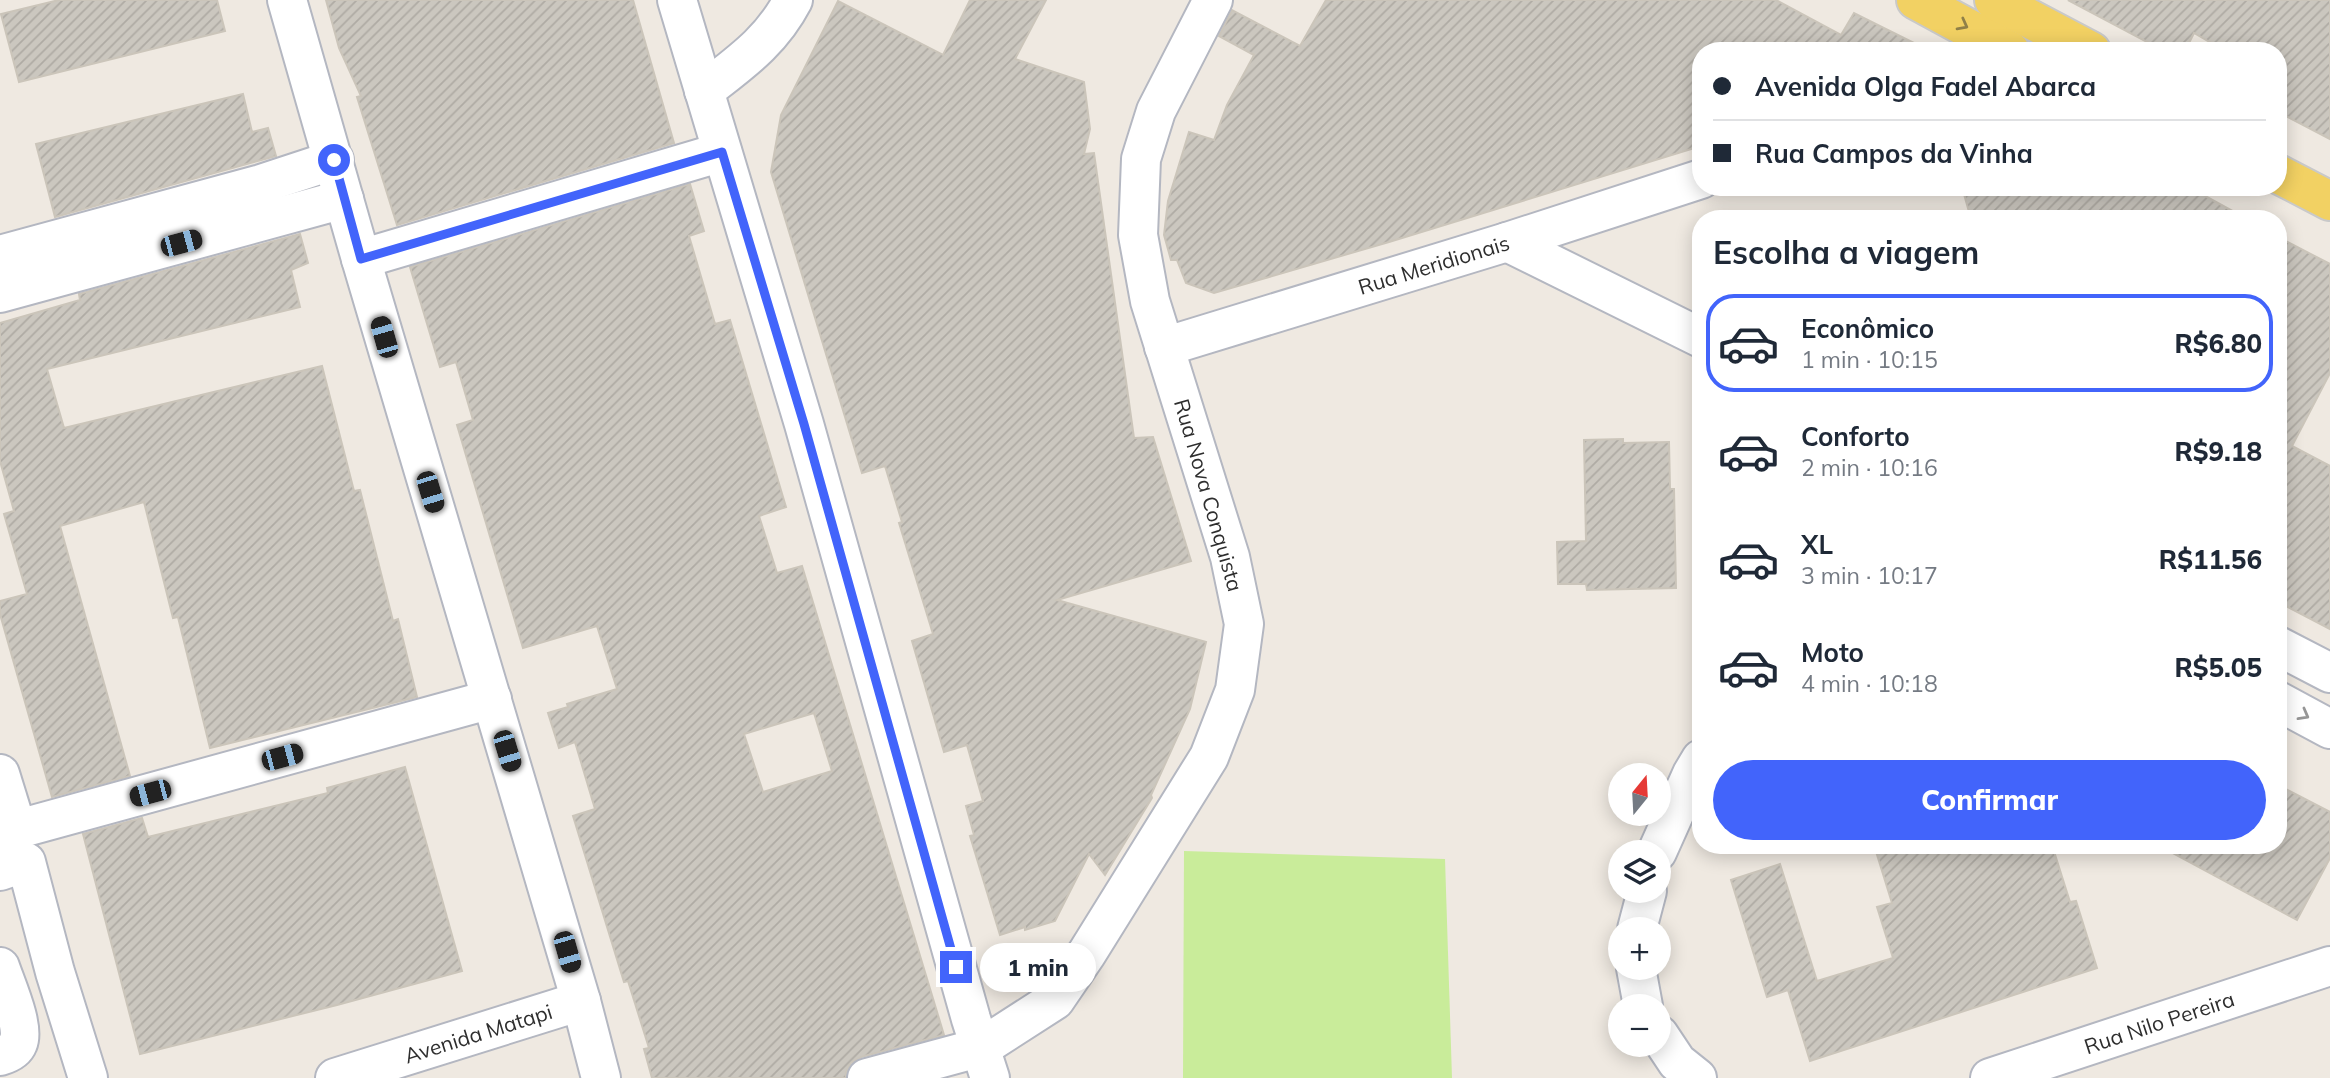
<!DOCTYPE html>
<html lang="pt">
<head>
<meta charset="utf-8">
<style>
  body { margin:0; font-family:Mulish,sans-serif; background:#f2f2f3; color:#1f2937; height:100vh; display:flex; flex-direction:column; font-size:26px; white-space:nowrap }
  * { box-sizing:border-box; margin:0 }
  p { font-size:23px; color:#747a83 }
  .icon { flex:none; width:38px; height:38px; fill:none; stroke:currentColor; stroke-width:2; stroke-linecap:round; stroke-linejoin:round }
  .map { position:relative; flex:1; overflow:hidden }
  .side { position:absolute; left:1692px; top:210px; width:595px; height:644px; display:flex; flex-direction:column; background:#fff; border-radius:28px; box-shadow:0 4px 18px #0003 }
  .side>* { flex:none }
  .banner { position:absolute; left:1692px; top:42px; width:595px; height:154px; border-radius:28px; box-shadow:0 4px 18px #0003; display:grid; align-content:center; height:154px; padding:0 21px; background:#fff }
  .needle { width:46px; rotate:18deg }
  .controls { position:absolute; left:1608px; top:763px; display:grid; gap:14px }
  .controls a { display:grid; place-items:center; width:63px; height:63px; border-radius:50%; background:#fff; box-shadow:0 4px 18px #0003; font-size:35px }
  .end { position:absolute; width:32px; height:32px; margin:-16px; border:9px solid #4264fb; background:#fff; box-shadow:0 0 0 4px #fff }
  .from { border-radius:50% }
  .bubble { position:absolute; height:49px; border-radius:24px; background:#fff; box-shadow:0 4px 18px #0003; font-size:23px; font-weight:800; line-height:49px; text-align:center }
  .car { position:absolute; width:21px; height:42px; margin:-21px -10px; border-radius:9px; box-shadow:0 0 5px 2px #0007; background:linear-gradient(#222 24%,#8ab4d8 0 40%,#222 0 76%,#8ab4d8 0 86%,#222 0) }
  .banner b { display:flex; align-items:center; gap:24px; height:66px; font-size:26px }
  .banner b+b { border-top:2px solid #e0e1e3 }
  .banner i { width:18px; height:18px; background:#1f2937 }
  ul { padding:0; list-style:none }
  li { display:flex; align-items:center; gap:21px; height:98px; margin:0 14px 10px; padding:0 7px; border:4px solid transparent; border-radius:28px }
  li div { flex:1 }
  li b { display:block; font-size:26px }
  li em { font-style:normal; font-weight:800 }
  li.active { border-color:#4264fb }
  li>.icon { width:63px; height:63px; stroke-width:1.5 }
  h2 { padding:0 21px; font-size:32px; line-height:84px }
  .cta { display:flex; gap:14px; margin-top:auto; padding:14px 21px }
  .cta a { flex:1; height:80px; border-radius:42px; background:#4264fb; color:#fff; font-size:28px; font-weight:800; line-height:80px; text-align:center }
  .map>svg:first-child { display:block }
  .pitch { fill:#c9ec9a }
  .building { fill:url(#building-hatch); stroke:#cbc5ba; stroke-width:2; fill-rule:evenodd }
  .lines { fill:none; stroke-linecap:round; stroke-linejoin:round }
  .minor-casing { stroke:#b4b7c1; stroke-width:42 }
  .major-casing { stroke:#c9c9c9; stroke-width:42 }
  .minor { stroke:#fff; stroke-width:38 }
  .major { stroke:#f2d163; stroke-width:38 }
  .oneway { stroke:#908048 }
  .oneway2 { stroke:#969696 }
  .route { stroke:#4264fb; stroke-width:9 }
  .labels { text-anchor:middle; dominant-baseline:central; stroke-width:6; stroke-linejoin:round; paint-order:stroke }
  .street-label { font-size:21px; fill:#2e2e2e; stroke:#fff }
</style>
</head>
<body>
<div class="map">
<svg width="2330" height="1078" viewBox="0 0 2330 1078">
  <defs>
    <pattern id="building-hatch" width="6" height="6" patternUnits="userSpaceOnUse" patternTransform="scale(1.75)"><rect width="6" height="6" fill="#cbc7bf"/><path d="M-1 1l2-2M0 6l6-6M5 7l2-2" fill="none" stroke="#afaba4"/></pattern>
  </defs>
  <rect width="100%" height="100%" fill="#efe9e1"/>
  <path class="pitch" d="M 1184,851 L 1445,859 L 1452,1078 L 1183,1078 Z"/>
  <g class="building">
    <path d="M 59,0 L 217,0 L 225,31 L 19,82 L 1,14 Z"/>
    <path d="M 326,0 L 633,0 L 674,143 L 397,225 L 357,97 L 361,96 L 339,48 Z"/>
    <path d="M 970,0 L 1046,0 L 1015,59 L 1084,82 L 1090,129 L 1084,154 L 1094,153 L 1134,438 L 1153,437 L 1191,561 L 1057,600 L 1206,642 L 1190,709 L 1151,795 L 1152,798 L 1105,875 L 1089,854 L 1055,921 L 1025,930 L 1025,927 L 1000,935 L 970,836 L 974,835 L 966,806 L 983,801 L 967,745 L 944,752 L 912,641 L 933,634 L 899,523 L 902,522 L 885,466 L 862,473 L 771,172 L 781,115 L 838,1 L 943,55 Z"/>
    <path d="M 1326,0 L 1776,0 L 1841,35 L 1854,13 L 1930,51 L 1701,51 L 1701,146 L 1389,242 L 1214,293 L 1186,283 L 1177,260 L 1171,260 L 1164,235 L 1168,201 L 1189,132 L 1214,140 L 1227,105 L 1254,55 L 1219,36 L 1232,10 L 1300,46 Z"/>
    <path d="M 2068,0 L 2330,0 L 2330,139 L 2278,112 L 2278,51 L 2225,51 L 2194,33 L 2185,51 L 2164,51 Z"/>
    <path d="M 243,94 L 252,132 L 268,128 L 276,156 L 55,217 L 36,144 Z"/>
    <path d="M 690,184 L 704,231 L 689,236 L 715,324 L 730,320 L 786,507 L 759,516 L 777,573 L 802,566 L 944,1035 L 861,1057 L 851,1063 L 846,1072 L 846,1078 L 652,1078 L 644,1049 L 649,1048 L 628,981 L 624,982 L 573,816 L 595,809 L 575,742 L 559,748 L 548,713 L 568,707 L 567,704 L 617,689 L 597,626 L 523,648 L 457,425 L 473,420 L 456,362 L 440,367 L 410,267 ZM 814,713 L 832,771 L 763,792 L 744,734 Z"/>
    <path d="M 1962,187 L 2189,187 L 2247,219 L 1971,219 Z"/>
    <path d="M 300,234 L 308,263 L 291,270 L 300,307 L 47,369 L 64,428 L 322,366 L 354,491 L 360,490 L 393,621 L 398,619 L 417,697 L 210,748 L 178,617 L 173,618 L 144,502 L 60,526 L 130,776 L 52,797 L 0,614 L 0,601 L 27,594 L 4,514 L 14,511 L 0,461 L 0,323 L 80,300 L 79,294 Z"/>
    <path d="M 2278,237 L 2330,264 L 2330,373 L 2292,446 L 2330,466 L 2330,629 L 2278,602 Z"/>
    <path d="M 1623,439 L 1623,443 L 1669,442 L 1670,489 L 1674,489 L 1676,588 L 1587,590 L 1586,584 L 1558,584 L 1557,542 L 1586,541 L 1584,440 Z"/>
    <path d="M 405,767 L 462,971 L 337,1005 L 140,1054 L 83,834 L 142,818 L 148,837 L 328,793 L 327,788 Z"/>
    <path d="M 2278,785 L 2330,812 L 2330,858 L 2297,920 L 2158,845 L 2278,845 Z"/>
    <path d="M 1874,845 L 2052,845 L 2070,902 L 2076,901 L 2097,968 L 1810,1061 L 1788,990 L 1767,997 L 1731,880 L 1780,864 L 1817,981 L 1893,958 L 1877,907 L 1892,903 Z"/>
  </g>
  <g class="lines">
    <defs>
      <g id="minor">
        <path d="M 287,0 L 361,259 L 581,1001 L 601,1078"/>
        <path d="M 677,0 L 804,424 L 971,1019 L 990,1078"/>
        <path d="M 704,91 C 741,62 771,42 793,0"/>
        <path d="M 1507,242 L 1701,338"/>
        <path d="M 0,255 L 261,184 L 334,160"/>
        <path d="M 361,259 L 722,152"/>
        <path d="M 0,293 L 344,199"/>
        <path id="s1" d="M 1164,347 L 1507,242 L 1701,179"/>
        <path d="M 2278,646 L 2330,673"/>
        <path d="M 2278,701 L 2330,729"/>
        <path d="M 0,774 L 17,829"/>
        <path d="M 0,834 L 492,699"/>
        <path d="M 1657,852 L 1692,774 L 1701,759"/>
        <path d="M 0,871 L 26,862 L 55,972 L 88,1078"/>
        <path d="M 1637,929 L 1647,891"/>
        <path d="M 0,967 C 6,985 25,1027 18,1043 C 15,1051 7,1054 0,1056"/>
        <path d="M 1636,968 L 1643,1006"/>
        <path d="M 1659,1035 L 1677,1062 L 1697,1078"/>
        <path id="s2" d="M 335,1078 L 581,1001"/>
        <path d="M 867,1078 L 982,1047 L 1055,1000 L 1087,953 L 1209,757 L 1235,690 L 1244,624 L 1230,557 L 1150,301 L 1138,235 L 1141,159 L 1156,111 L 1213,0"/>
        <path id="s3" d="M 1990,1078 L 2330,966"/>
      </g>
      <g id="major">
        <path d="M 1916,0 L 2010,51"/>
        <path d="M 1994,0 L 2091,51"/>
        <path d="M 2278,174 L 2330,201"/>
      </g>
    </defs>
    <use href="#minor" class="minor-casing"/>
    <use href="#major" class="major-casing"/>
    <use href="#minor" class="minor"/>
    <use href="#major" class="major"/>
  </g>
  <defs><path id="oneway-chevron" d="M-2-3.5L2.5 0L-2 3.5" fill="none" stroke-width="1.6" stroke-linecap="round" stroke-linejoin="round" transform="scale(1.75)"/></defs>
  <use class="oneway" href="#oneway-chevron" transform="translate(1963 25) rotate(28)"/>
  <use class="oneway2" href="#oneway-chevron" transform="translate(2304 715) rotate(29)"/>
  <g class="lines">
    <path class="route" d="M 334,160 L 361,259 L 722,152 L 804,424 L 956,967"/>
  </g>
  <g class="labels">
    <g class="street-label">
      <text stroke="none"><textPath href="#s1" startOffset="282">Rua Meridionais</textPath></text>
      <text transform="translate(1209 495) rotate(74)">Rua Nova Conquista</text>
      <text stroke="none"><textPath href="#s3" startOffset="178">Rua Nilo Pereira</textPath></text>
      <text stroke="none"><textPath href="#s2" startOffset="150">Avenida Matapi</textPath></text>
    </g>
  </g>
</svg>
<div class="controls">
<a><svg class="needle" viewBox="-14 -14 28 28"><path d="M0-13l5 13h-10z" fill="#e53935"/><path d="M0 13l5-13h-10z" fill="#747a83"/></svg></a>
<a><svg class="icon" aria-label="layers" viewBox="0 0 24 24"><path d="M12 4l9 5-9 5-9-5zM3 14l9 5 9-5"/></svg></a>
<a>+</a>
<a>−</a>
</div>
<i class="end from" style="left:334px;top:160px"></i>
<i class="end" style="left:956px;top:967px"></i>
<div class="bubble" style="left:980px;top:943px;width:116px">1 min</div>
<i class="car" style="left:181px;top:243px;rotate:75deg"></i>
<i class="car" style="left:384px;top:337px;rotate:344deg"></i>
<i class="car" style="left:430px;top:492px;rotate:163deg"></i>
<i class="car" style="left:507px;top:751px;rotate:163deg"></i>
<i class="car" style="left:282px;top:757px;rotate:75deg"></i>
<i class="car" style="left:150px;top:793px;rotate:255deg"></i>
<i class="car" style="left:567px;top:952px;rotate:164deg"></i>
<div class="banner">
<b><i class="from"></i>Avenida Olga Fadel Abarca</b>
<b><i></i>Rua Campos da Vinha</b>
</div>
<section class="side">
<h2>Escolha a viagem</h2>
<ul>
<li class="active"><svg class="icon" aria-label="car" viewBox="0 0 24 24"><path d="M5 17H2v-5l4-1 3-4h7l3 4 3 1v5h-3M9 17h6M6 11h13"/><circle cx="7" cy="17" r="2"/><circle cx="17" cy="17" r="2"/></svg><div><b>Econômico</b><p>1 min · 10:15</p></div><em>R$6.80</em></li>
<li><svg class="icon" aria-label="car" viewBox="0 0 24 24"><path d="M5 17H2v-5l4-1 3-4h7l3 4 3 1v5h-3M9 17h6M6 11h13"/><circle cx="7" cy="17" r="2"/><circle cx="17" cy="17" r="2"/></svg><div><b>Conforto</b><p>2 min · 10:16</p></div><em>R$9.18</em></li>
<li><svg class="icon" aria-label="car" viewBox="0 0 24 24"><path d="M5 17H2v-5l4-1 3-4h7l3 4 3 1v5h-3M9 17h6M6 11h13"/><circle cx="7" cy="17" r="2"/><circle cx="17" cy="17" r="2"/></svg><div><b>XL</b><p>3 min · 10:17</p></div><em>R$11.56</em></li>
<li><svg class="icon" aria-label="car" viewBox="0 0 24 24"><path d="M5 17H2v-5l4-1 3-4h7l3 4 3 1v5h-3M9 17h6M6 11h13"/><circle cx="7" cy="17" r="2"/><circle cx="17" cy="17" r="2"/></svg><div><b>Moto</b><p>4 min · 10:18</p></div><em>R$5.05</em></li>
</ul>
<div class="cta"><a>Confirmar</a></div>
</section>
</div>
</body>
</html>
